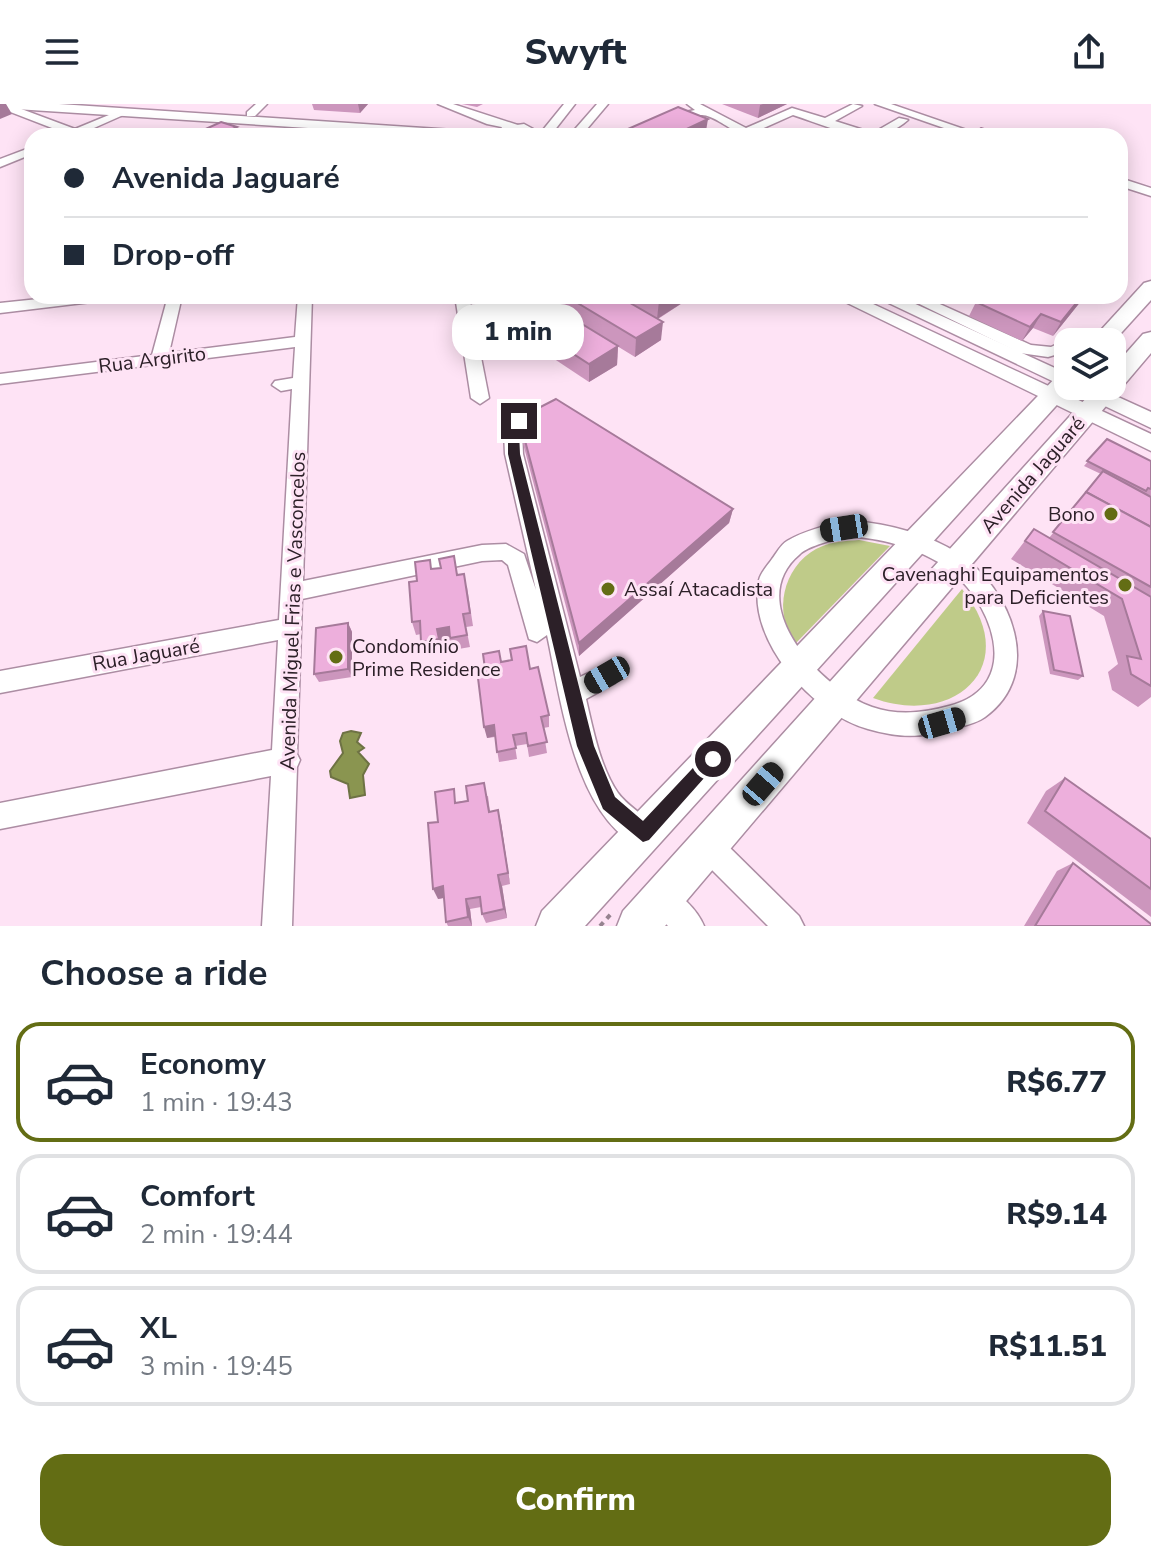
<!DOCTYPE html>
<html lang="en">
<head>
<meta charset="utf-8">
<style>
  body { margin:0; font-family:"Nunito Sans",sans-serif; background:#f6f6f7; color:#1f2937; height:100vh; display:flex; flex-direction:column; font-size:30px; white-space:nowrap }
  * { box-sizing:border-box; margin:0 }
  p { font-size:26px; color:#747a83 }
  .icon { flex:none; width:44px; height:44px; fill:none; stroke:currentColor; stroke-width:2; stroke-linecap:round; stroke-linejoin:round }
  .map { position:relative; height:822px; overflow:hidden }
  .side { display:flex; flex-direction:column; background:#fff; flex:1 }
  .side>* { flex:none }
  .top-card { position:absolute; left:24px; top:24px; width:1104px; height:176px; border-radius:24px; box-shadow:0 4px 20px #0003; display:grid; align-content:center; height:176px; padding:0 40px; background:#fff }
  .tools { position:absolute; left:1054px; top:224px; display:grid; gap:16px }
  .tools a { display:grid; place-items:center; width:72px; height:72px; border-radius:16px; background:#fff; box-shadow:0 4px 20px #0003; font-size:40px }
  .end { position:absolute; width:36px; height:36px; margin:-18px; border:10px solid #2c2028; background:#fff; box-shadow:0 0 0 4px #fff }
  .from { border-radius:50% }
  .bubble { position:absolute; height:56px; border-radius:24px; background:#fff; box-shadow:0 4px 20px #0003; font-size:26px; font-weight:800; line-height:56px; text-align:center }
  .car { position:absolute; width:24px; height:48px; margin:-24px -12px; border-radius:10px; box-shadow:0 0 6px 2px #0007; background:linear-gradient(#222 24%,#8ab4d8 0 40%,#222 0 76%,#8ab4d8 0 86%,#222 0) }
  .top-card b { display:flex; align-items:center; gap:28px; height:76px; font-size:30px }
  .top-card b+b { border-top:2px solid #e0e1e3 }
  .top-card i { width:20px; height:20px; background:#1f2937 }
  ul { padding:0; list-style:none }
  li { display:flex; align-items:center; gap:24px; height:120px; margin:0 16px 12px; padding:0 24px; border:4px solid #e0e1e3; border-radius:24px }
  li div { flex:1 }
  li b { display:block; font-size:30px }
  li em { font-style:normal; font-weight:800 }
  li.active { border-color:#636d14 }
  li>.icon { width:72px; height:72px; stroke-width:1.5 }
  h2 { padding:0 40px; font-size:36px; line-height:96px }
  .primary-button { display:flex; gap:16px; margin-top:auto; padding:16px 40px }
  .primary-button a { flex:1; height:92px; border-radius:24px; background:#636d14; color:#fff; font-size:32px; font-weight:800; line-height:92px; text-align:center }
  header { display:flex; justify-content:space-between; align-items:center; height:104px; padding:0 40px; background:#fff; font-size:36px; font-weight:800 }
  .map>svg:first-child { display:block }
  .green { fill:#bfcb89 }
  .water { fill:#8a9550; stroke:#6e7244; stroke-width:2 }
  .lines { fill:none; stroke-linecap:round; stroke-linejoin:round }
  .minor-casing { stroke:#ac8da3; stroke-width:3 }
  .major-casing { stroke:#ac8da3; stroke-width:3 }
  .highway-casing { stroke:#ac8da3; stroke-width:3 }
  .path { stroke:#968390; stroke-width:4; stroke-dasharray:5 5; stroke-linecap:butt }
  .minor { fill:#fff; fill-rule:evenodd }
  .major { fill:#fff; fill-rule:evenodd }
  .highway { fill:#fff; fill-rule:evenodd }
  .wall { fill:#cc96bd }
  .shaded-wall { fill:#a67a9a }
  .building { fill:#edafdc; stroke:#a67a9a; stroke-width:2 }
  .route { fill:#2c2028 }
  .poi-dot { fill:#636d14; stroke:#fee3f5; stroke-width:3 }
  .labels { text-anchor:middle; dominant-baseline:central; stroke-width:6; stroke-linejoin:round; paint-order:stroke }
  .street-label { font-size:20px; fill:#2c2028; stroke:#fee3f5 }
  .poi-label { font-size:20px; fill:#2c2028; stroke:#fee3f5; text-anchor:end }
</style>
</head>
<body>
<header><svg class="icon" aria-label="menu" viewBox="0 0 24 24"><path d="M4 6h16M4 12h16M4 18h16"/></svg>Swyft<svg class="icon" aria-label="share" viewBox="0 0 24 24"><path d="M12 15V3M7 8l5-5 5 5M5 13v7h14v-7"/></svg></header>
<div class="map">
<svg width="1151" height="822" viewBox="0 0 1151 822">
  <rect width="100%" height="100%" fill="#fee3f5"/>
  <g class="green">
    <path d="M 859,436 L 890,442 L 796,539 C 772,510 783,463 816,445 C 829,438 844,437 859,436 Z"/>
    <path d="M 962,485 C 1024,561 955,624 873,594 Z"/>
  </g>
  <path class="water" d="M 351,627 L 361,629 L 357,638 L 364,644 L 358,648 L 369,660 L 363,671 L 365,691 L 350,694 L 348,680 L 331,673 L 330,667 L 343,649 L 340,637 L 343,629 Z"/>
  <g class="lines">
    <defs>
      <g id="minor">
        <path d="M 0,0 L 8,0 L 75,25 L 121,6 L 130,8 L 85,28 L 90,32 L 64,32 L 65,29 L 0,4 Z"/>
        <path d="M 256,0 L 267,0 L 255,12 L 247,12 L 247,8 Z"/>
        <path d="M 438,0 L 453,0 L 527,24 L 521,27 L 487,20 Z"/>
        <path d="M 564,0 L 575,0 L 550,32 L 538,32 Z"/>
        <path d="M 597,0 L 608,0 L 581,32 L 569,32 Z"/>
        <path d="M 687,0 L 700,0 L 746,24 L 792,4 L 825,14 L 853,0 L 862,2 L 835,17 L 873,29 L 899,14 L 908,16 C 874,47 831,23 793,11 L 746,32 L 731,32 L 737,28 C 727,23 712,11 702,11 C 673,11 649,32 620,32 L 662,13 L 695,6 Z"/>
        <path d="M 875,0 L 891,0 L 984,32 L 967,32 Z"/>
        <path d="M 332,20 L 342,22 L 332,32 L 320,32 Z"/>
        <path d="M 32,43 L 32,50 L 0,63 L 0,55 Z"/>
        <path d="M 1120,74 L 1151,84 L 1151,92 L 1120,82 Z"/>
        <path d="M 67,192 L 115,192 L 108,196 L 0,209 L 0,199 Z"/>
        <path d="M 168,192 L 182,192 L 169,249 L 295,233 L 298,192 L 312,192 L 303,477 L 482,441 L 506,440 L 524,450 L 536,486 L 505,350 L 504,328 L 513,313 L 525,313 L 528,317 L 522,328 L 523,350 L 580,573 L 607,560 L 615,563 L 619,571 L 615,579 L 586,595 C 593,625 600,663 618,689 C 630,705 649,712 657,730 L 653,740 L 643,744 C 575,716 561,595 547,531 L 537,538 L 529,535 L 508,461 L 502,456 L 482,457 L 302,495 L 297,650 L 300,656 L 297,663 L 292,822 L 262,822 L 271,672 L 0,725 L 0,699 L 272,646 L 278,536 L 0,589 L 0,567 L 279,516 L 292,285 L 281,287 L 272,281 L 275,277 L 293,274 L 295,243 L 0,280 L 0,270 L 152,251 Z"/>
        <path d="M 455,192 L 469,192 L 489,294 L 480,300 L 471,294 Z"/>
        <path d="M 903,192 L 922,192 L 1031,241 L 1051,243 L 1068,235 L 1075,238 L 1068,238 L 1068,247 L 1048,253 L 1020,249 Z"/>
        <path d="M 844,416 C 884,419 925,428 959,450 C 1010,484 1046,569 985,613 C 975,620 963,622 951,625 C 921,634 899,634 868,625 C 813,610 746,536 759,476 C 761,468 768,461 772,455 C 776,450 781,440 787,437 C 803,427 826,422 844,416 ZM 845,432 C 880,434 913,442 943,461 C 991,493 1027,582 949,602 C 923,609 898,612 872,603 C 821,585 741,499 800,450 C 810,441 832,437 845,432 Z"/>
        <path d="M 708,728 L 718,732 L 799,812 L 804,822 L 768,822 L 698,752 L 694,742 L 698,732 Z"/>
        <path d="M 662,781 C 679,788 697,805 704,822 L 668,822 L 652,805 L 648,795 L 652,785 Z"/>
      </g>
      <g id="major">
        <path d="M 0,0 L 59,0 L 499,29 L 502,23 L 524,20 L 546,32 L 522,28 L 511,32 L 432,32 L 0,4 Z"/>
        <path d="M 833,192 L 856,192 L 1151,330 L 1151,347 Z"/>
        <path d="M 874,192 L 898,192 L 1068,270 L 1068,282 L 1094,282 L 1151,308 L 1151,324 Z"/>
      </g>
      <g id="highway">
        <path d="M 1151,177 L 1151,196 L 1112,239 L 1090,238 L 1144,179 Z"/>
        <path d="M 1151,228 L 1151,249 L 665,822 L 617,822 L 623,807 L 1097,282 L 1112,282 L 1112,265 L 1143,230 Z"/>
        <path d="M 1068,266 L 1068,282 L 1074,282 L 585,822 L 536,822 L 542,807 L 1060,269 Z"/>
      </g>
    </defs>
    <use href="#minor" class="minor-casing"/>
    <use href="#major" class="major-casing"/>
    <use href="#highway" class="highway-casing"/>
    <path class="path" d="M 600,822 L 611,810"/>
    <use href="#minor" class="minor"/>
    <use href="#major" class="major"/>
    <use href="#highway" class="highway"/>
  </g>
  <g class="wall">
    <path d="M 312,0 L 368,0 L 360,9 L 314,6 Z"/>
    <path d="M 462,0 L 483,0 L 477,3 Z"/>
    <path d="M 722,0 L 787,0 L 758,14 Z"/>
    <path d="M 542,192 L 693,192 L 658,215 L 661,236 L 635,253 L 542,196 Z"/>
    <path d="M 1085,192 L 1053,232 L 1033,224 L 1022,237 L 969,212 L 976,198 Z"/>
    <path d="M 495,199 L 618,242 L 617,261 L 589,278 L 497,217 Z"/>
    <path d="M 519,314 L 733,405 L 729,419 L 579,552 L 520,328 Z"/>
    <path d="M 1107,335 L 1151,357 L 1151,392 L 1144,389 L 1151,393 L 1151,593 L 1138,603 L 1112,586 L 1108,568 L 1118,560 L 1104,512 L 1011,455 L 1034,425 L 1049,434 L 1101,370 L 1084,362 Z"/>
    <path d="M 432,465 L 458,471 L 467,483 L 473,522 L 466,523 L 470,543 L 453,546 L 450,536 L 441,538 L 442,548 L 425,551 L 421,538 L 421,530 L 416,531 L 412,518 L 417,477 Z"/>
    <path d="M 1043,507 L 1083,572 L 1078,576 L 1050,570 L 1039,512 Z"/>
    <path d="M 348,519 L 352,528 L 352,573 L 319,578 L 314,570 Z"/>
    <path d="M 510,545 L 530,565 L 549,611 L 549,623 L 543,624 L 547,649 L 529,653 L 527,640 L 515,642 L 517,655 L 499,658 L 495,633 L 487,634 L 486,572 L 501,558 L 511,556 Z"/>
    <path d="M 1065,674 L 1151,735 L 1151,813 L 1027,719 L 1046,687 Z"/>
    <path d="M 488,692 L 490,708 L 501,719 L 510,780 L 502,782 L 507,814 L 486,819 L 482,810 L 481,803 L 470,805 L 472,822 L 448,822 L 446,818 L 444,794 L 438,795 L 438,718 L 458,698 Z"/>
    <path d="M 1073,759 L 1151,822 L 1024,822 L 1057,767 Z"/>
  </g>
  <g class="shaded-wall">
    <path d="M 0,0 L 6,0 L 12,10 L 0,15 Z"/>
    <path d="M 358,0 L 368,0 L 360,9 Z"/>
    <path d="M 763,0 L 787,0 L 758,14 L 760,1 Z"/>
    <path d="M 708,15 L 706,27 L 697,32 L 672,32 Z"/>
    <path d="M 237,23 L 240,32 L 217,32 Z"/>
    <path d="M 666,192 L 693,192 L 657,215 L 659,197 Z"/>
    <path d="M 1082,192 L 1085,192 L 1053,232 L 1061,218 Z"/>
    <path d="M 1041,210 L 1033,224 L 1022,237 L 1030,223 Z"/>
    <path d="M 663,218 L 661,236 L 635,253 L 636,234 Z"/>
    <path d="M 618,242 L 617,261 L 589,278 L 589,260 Z"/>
    <path d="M 733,405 L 729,419 L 579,552 L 579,539 Z"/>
    <path d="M 348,519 L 352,528 L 352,573 L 348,565 Z"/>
    <path d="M 449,523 L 450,536 L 441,538 L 442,548 L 437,525 Z"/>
    <path d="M 494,621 L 496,632 L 487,634 L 484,623 Z"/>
    <path d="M 498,706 L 501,719 L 510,780 L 508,769 Z"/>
    <path d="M 498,771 L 502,782 L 507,814 L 504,805 Z"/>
    <path d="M 443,782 L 448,793 L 438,795 L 433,785 Z"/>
    <path d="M 466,795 L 470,805 L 472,822 L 468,813 Z"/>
  </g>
  <g class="building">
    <path d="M 678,3 L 708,15 L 672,32 L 612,32 Z"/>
    <path d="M 221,18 L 237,23 L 217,32 L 190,32 Z"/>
    <path d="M 981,24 L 1005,32 L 970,32 Z"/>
    <path d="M 508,192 L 536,192 L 618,242 L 589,260 L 495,199 Z"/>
    <path d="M 566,192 L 618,192 L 663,218 L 636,234 Z"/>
    <path d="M 650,192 L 666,192 L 659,197 Z"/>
    <path d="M 983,192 L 1082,192 L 1061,218 L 1041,210 L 1030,223 L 976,198 Z"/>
    <path d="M 556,295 L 733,405 L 579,539 L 519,314 Z"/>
    <path d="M 1107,335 L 1151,357 L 1151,385 L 1148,384 L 1146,387 L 1087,357 Z"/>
    <path d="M 1103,367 L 1151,393 L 1151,423 L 1086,388 Z"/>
    <path d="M 1086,388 L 1151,423 L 1151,483 L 1053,428 Z"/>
    <path d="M 1034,425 L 1151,493 L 1151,582 L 1131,570 L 1127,552 L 1141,555 L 1122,495 L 1025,437 Z"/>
    <path d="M 454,452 L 457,471 L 464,470 L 470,509 L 463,510 L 467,531 L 450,534 L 449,523 L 437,525 L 439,535 L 421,538 L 420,517 L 412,518 L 409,478 L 417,477 L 415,458 L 430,456 L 431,465 L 441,464 L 439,455 Z"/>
    <path d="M 1043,507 L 1070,512 L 1083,572 L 1054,566 Z"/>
    <path d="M 348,519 L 348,565 L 314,570 L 316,524 Z"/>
    <path d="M 526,542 L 530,565 L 538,563 L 549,611 L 541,613 L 547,638 L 528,642 L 526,629 L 513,631 L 516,644 L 497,648 L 494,621 L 484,623 L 478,574 L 486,572 L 483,550 L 499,547 L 501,558 L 512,556 L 510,545 Z"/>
    <path d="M 1065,674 L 1151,735 L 1151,785 L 1045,707 Z"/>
    <path d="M 484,679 L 489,708 L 498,706 L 508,769 L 498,771 L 504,805 L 482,810 L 480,793 L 466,795 L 468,813 L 446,818 L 443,782 L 433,785 L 428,719 L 438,718 L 435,688 L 454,685 L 455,699 L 468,697 L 466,682 Z"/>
    <path d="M 1073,759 L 1151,820 L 1151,822 L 1035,822 Z"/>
  </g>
  <path class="route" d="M 519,313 L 525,317 L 519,328 L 520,350 L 594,642 L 615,693 L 643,717 L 707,649 L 718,649 L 721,655 L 649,736 L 643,738 L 603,705 L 577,642 L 508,350 L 508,328 Z"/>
  <g class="poi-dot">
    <circle cx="1111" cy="410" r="8"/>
    <circle cx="1125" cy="481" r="8"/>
    <circle cx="608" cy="485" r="8"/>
    <circle cx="336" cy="553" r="8"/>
  </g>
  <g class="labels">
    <g class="street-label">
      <text transform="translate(152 256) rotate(-7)">Rua Argirito</text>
      <text transform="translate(1033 371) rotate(-49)">Avenida Jaguaré</text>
      <text transform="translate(293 507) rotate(-88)">Avenida Miguel Frias e Vasconcelos</text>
      <text transform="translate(146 551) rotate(-10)">Rua Jaguaré</text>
    </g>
    <g class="poi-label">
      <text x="1095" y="410">Bono</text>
      <text x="1109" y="470">Cavenaghi Equipamentos<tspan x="1109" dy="23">para Deficientes</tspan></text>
      <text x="624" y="485" text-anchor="start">Assaí Atacadista</text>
      <text x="352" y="542" text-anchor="start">Condomínio<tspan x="352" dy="23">Prime Residence</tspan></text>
    </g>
  </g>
</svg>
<div class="tools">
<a><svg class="icon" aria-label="layers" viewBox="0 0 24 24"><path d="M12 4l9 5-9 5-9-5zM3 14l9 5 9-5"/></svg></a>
</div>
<i class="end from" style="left:713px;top:655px"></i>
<i class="end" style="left:519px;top:317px"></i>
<div class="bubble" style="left:452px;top:200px;width:132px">1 min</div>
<i class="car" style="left:844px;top:424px;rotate:261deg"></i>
<i class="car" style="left:607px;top:571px;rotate:240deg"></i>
<i class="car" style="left:942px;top:619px;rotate:74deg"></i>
<i class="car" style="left:763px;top:680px;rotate:41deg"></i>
<div class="top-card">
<b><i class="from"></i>Avenida Jaguaré</b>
<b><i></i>Drop-off</b>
</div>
</div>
<section class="side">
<h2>Choose a ride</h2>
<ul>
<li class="active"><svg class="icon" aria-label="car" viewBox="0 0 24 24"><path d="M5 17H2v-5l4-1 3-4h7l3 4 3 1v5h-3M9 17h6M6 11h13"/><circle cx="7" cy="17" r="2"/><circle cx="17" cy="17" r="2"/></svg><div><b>Economy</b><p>1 min · 19:43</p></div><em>R$6.77</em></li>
<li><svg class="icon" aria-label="car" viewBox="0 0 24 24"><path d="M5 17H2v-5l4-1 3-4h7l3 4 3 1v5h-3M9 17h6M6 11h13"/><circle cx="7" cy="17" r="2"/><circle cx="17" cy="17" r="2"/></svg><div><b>Comfort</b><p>2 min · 19:44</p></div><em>R$9.14</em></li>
<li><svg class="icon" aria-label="car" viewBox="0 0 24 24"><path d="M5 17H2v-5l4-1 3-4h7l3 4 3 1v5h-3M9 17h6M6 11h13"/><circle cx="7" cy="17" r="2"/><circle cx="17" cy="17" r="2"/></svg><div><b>XL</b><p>3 min · 19:45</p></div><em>R$11.51</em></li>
</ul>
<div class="primary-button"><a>Confirm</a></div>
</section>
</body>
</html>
